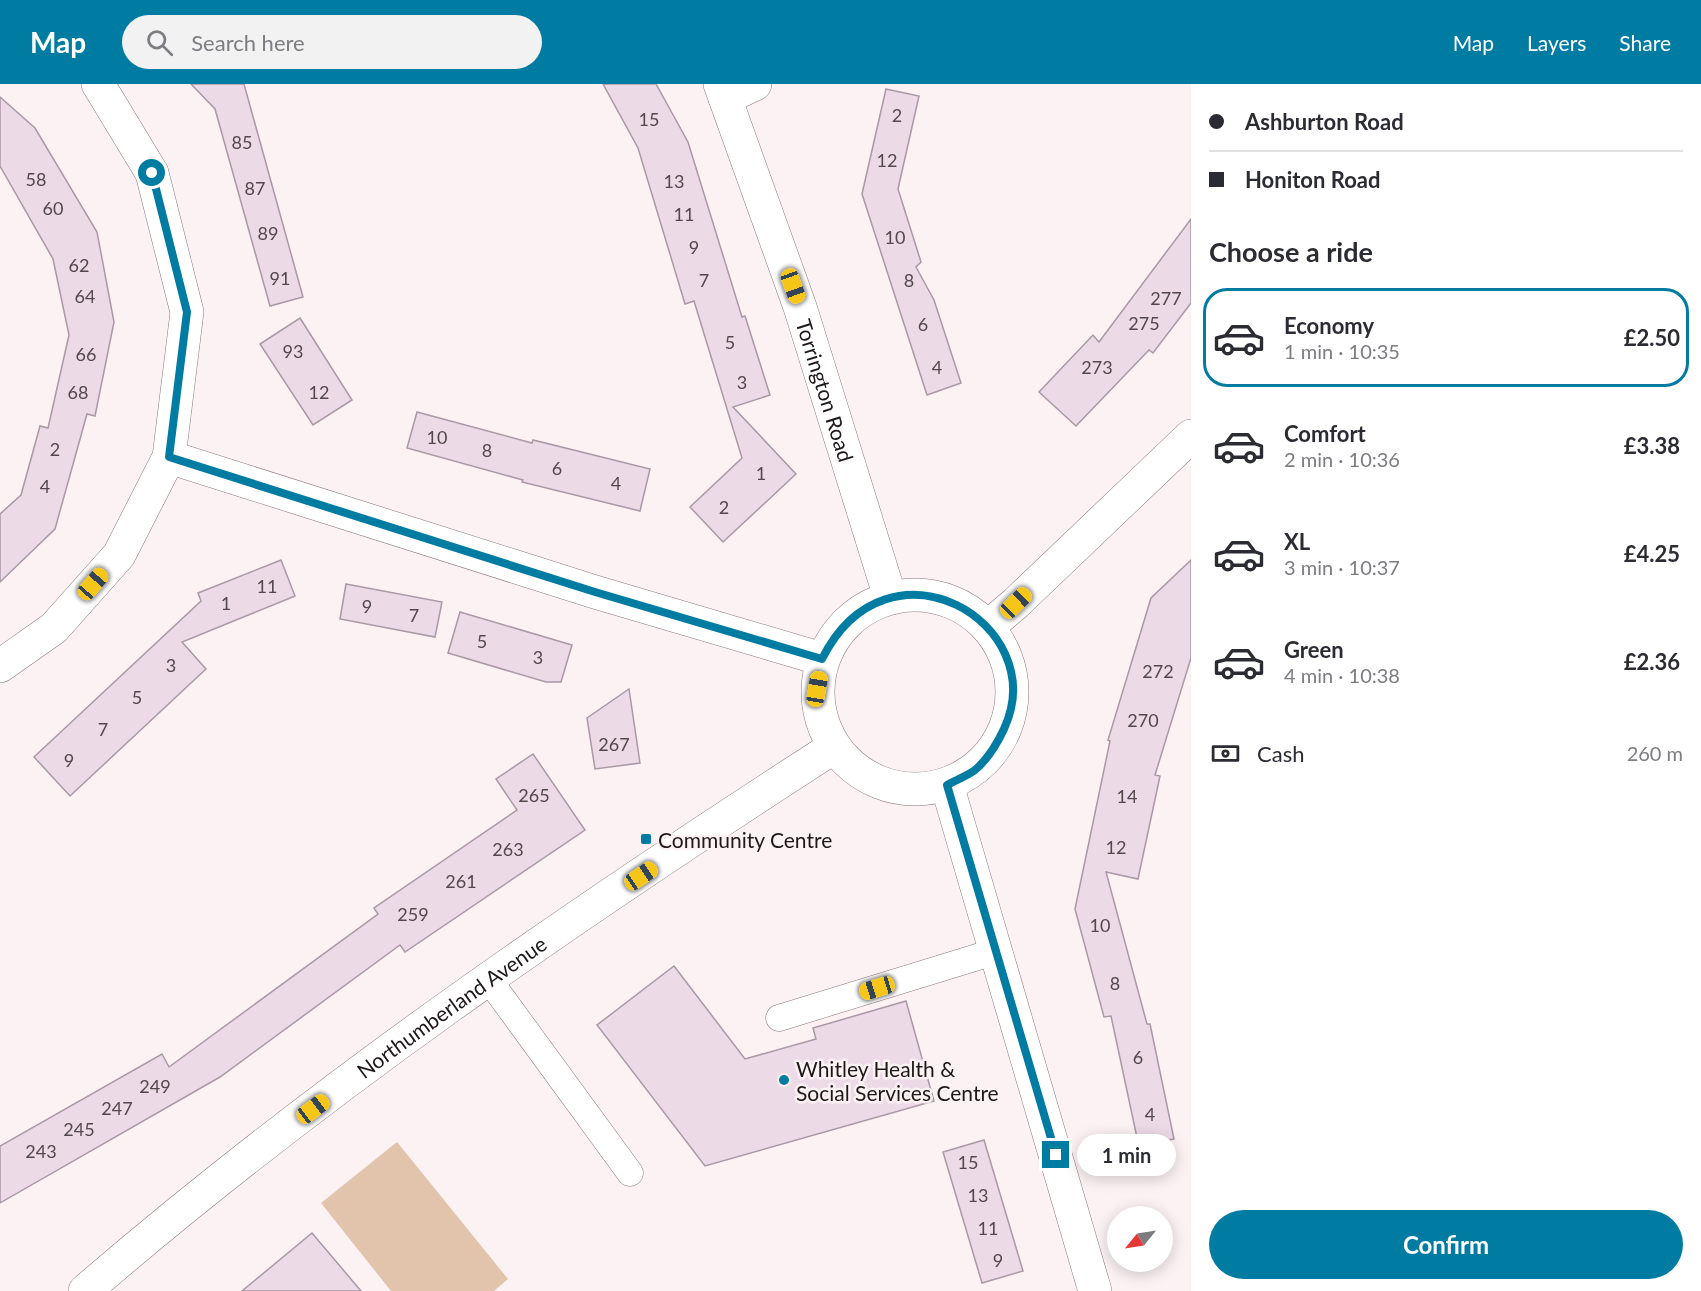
<!DOCTYPE html>
<html lang="en">
<head>
<meta charset="utf-8">
<style>
  body { margin:0; font-family:Lato,sans-serif; background:#f2f2f3; color:#2b2b33; height:100vh; display:flex; flex-direction:column; font-size:22px; white-space:nowrap }
  * { box-sizing:border-box; margin:0 }
  p { font-size:20px; color:#7c7c81 }
  .icon { flex:none; width:33px; height:33px; fill:none; stroke:currentColor; stroke-width:2; stroke-linecap:round; stroke-linejoin:round }
  .map { position:relative; flex:1; overflow:hidden }
  .panel { display:flex; flex-direction:column; background:#fff; width:510px }
  .panel>* { flex:none }
  .hud { display:grid; align-content:center; height:132px; padding:0 18px; background:#fff }
  .needle { width:39px; rotate:240deg }
  .controls { position:absolute; left:1107px; top:1122px; display:grid; gap:12px }
  .controls a { display:grid; place-items:center; width:66px; height:66px; border-radius:50%; background:#fff; box-shadow:0 3px 15px #0003; font-size:30px }
  .end { position:absolute; width:27px; height:27px; margin:-14px; border:8px solid #007ca2; background:#fff; box-shadow:0 0 0 3px #fff }
  .from { border-radius:50% }
  .bubble { position:absolute; height:42px; border-radius:21px; background:#fff; box-shadow:0 3px 15px #0003; font-size:20px; font-weight:700; line-height:42px; text-align:center }
  .car { position:absolute; width:18px; height:36px; margin:-18px -9px; border-radius:8px; box-shadow:0 0 4px 2px #0007; background:linear-gradient(#f5c518 24%,#345 0 40%,#f5c518 0 76%,#345 0 86%,#f5c518 0) }
  .hud b { display:flex; align-items:center; gap:21px; height:57px; font-size:22px }
  .hud b+b { border-top:2px solid #e1e1e2 }
  .hud i { width:15px; height:15px; background:#2b2b33 }
  ul { padding:0; list-style:none }
  li { display:flex; align-items:center; gap:18px; height:99px; margin:0 12px 9px; padding:0 6px; border:3px solid transparent; border-radius:24px }
  li div { flex:1 }
  li b { display:block; font-size:22px }
  li em { font-style:normal; font-weight:700 }
  li.selected { border-color:#007ca2 }
  li>.icon { width:54px; height:54px; stroke-width:1.5 }
  h2 { padding:0 18px; font-size:27px; line-height:72px }
  .pay { display:flex; align-items:center; gap:15px; height:66px; padding:0 18px; font-size:22px }
  .pay p { margin-inline-start:auto }
  .primary-button { display:flex; gap:12px; margin-top:auto; padding:12px 18px }
  .primary-button a { flex:1; height:69px; border-radius:36px; background:#007ca2; color:#fff; font-size:24px; font-weight:700; line-height:69px; text-align:center }
  header { display:flex; align-items:center; gap:36px; box-sizing:border-box; height:84px; padding:0 30px; background:#007ca2; color:#fff }
  header strong { font-size:28px }
  nav { display:flex; gap:33px; margin-inline-start:auto; font-size:21px }
  .search { width:420px; height:54px; background:#f2f2f3; display:flex; align-items:center; gap:15px; box-sizing:border-box; padding:0 21px; border-radius:33px; color:#7c7c81; font-size:22px }
  main { display:flex; flex:1; min-height:0 }
  .map>svg:first-child { display:block }
  .green { fill:#e2c3ac }
  .building { fill:#eddae7; stroke:#aa98a5; stroke-width:1.5 }
  .lines { fill:none; stroke-linecap:round; stroke-linejoin:round }
  .lane-casing { stroke:#8d787d; stroke-width:27 }
  .street-casing { stroke:#8d787d; stroke-width:34 }
  .secondary-casing { stroke:#8d787d; stroke-width:34 }
  .lane { stroke:#fff; stroke-width:26 }
  .street { stroke:#fff; stroke-width:33 }
  .secondary { stroke:#fff; stroke-width:33 }
  .route { stroke:#007ca2; stroke-width:8 }
  .poi-dot { fill:#007ca2; stroke:#fcf2f4; stroke-width:2 }
  .labels { text-anchor:middle; dominant-baseline:central; stroke-width:5; stroke-linejoin:round; paint-order:stroke }
  .number-label { font-size:18px; fill:#52484c }
  .street-label { font-size:21px; fill:#1f1718; stroke:#fcf2f4 }
  .poi-label { font-size:21px; fill:#1f1718; stroke:#fcf2f4; text-anchor:start }
</style>
</head>
<body>
<header>
<strong>Map</strong>
<div class="search"><svg class="icon" aria-label="search" viewBox="0 0 24 24"><circle cx="10" cy="10" r="6"/><path d="M15 15l6 6"/></svg>Search here</div>
<nav><a>Map</a><a>Layers</a><a>Share</a></nav>
</header>
<main>
<div class="map">
<svg width="1191" height="1207" viewBox="0 0 1191 1207">
  <rect width="100%" height="100%" fill="#fcf2f4"/>
  <path class="green" d="M 397,1058 L 508,1195 L 494,1207 L 391,1207 L 321,1119 Z"/>
  <g class="building">
    <path d="M 191,0 L 244,0 L 303,213 L 270,222 L 215,25 Z"/>
    <path d="M 603,0 L 656,0 L 688,58 L 742,233 L 745,232 L 770,311 L 733,323 L 796,390 L 723,458 L 690,423 L 742,374 L 694,217 L 685,220 L 638,64 Z"/>
    <path d="M 886,5 L 919,12 L 898,105 L 921,178 L 916,183 L 934,216 L 961,299 L 927,311 L 862,110 Z"/>
    <path d="M 0,13 L 35,44 L 97,148 L 114,238 L 95,332 L 87,330 L 55,445 L 0,498 L 0,430 L 21,411 L 40,342 L 48,344 L 69,251 L 53,175 L 0,82 Z"/>
    <path d="M 1191,135 L 1191,219 L 1153,269 L 1149,266 L 1076,342 L 1039,308 L 1093,251 L 1099,258 Z"/>
    <path d="M 300,234 L 352,316 L 313,341 L 260,260 Z"/>
    <path d="M 417,328 L 532,359 L 533,356 L 650,385 L 640,427 L 522,398 L 523,396 L 407,364 Z"/>
    <path d="M 281,476 L 295,512 L 182,558 L 206,585 L 70,712 L 34,673 L 201,517 L 198,509 Z"/>
    <path d="M 1191,476 L 1191,574 L 1155,691 L 1160,692 L 1138,795 L 1106,788 L 1147,940 L 1150,940 L 1174,1055 L 1139,1063 L 1111,932 L 1104,933 L 1075,825 L 1110,657 L 1108,656 L 1151,514 Z"/>
    <path d="M 346,500 L 442,518 L 435,553 L 340,535 Z"/>
    <path d="M 460,528 L 572,561 L 561,598 L 546,598 L 448,569 Z"/>
    <path d="M 629,605 L 640,679 L 595,685 L 587,634 Z"/>
    <path d="M 533,670 L 585,746 L 405,868 L 400,861 L 220,993 L 0,1119 L 0,1062 L 162,970 L 169,983 L 378,830 L 374,824 L 517,726 L 496,695 Z"/>
    <path d="M 674,882 L 745,975 L 816,955 L 813,944 L 906,917 L 934,1017 L 705,1082 L 597,941 Z"/>
    <path d="M 984,1056 L 1023,1187 L 982,1199 L 943,1068 Z"/>
    <path d="M 312,1149 L 361,1207 L 242,1207 Z"/>
  </g>
  <g class="lines">
    <defs>
      <g id="lane">
        <path d="M 489,896 L 630,1089"/>
        <path d="M 779,934 L 997,867"/>
      </g>
      <g id="street">
        <path id="s1" d="M 720,0 L 800,223 L 890,513"/>
        <path d="M 725,14 L 755,0"/>
        <path d="M 169,373 L 595,508 L 822,575"/>
        <path d="M 0,582 L 54,544 L 119,471 L 169,373 L 187,228 L 152,89 L 98,0"/>
        <path d="M 947,701 L 1095,1207"/>
      </g>
      <g id="secondary">
        <circle cx="915" cy="608" r="97"/>
        <path d="M 988,543 L 1016,519 L 1191,352"/>
        <path id="s2" d="M 85,1207 C 318,1006 575,830 834,663"/>
      </g>
    </defs>
    <use href="#lane" class="lane-casing"/>
    <use href="#street" class="street-casing"/>
    <use href="#secondary" class="secondary-casing"/>
    <use href="#lane" class="lane"/>
    <use href="#street" class="street"/>
    <use href="#secondary" class="secondary"/>
  </g>
  <g class="lines">
    <path class="route" d="M 152,89 L 187,228 L 169,373 L 595,508 L 822,575 C 888,443 1053,539 1004,645 C 997,660 988,675 975,686 C 967,692 956,696 947,701 L 1056,1071"/>
  </g>
  <g class="poi-dot">
    <rect x="640" y="749" width="12" height="12" rx="3"/>
    <circle cx="784" cy="996" r="6"/>
  </g>
  <g class="labels">
    <g class="number-label">
      <text x="897" y="31">2</text>
      <text x="649" y="35">15</text>
      <text x="242" y="58">85</text>
      <text x="887" y="76">12</text>
      <text x="36" y="95">58</text>
      <text x="674" y="97">13</text>
      <text x="255" y="104">87</text>
      <text x="53" y="124">60</text>
      <text x="684" y="130">11</text>
      <text x="268" y="149">89</text>
      <text x="895" y="153">10</text>
      <text x="694" y="163">9</text>
      <text x="79" y="181">62</text>
      <text x="280" y="194">91</text>
      <text x="704" y="196">7</text>
      <text x="909" y="196">8</text>
      <text x="85" y="212">64</text>
      <text x="1166" y="214">277</text>
      <text x="1144" y="239">275</text>
      <text x="923" y="240">6</text>
      <text x="730" y="258">5</text>
      <text x="293" y="267">93</text>
      <text x="86" y="270">66</text>
      <text x="937" y="283">4</text>
      <text x="1097" y="283">273</text>
      <text x="742" y="298">3</text>
      <text x="78" y="308">68</text>
      <text x="319" y="308">12</text>
      <text x="437" y="353">10</text>
      <text x="55" y="365">2</text>
      <text x="487" y="366">8</text>
      <text x="557" y="384">6</text>
      <text x="761" y="389">1</text>
      <text x="616" y="399">4</text>
      <text x="45" y="402">4</text>
      <text x="724" y="423">2</text>
      <text x="267" y="502">11</text>
      <text x="226" y="519">1</text>
      <text x="367" y="522">9</text>
      <text x="414" y="531">7</text>
      <text x="482" y="557">5</text>
      <text x="538" y="573">3</text>
      <text x="171" y="581">3</text>
      <text x="1158" y="587">272</text>
      <text x="137" y="613">5</text>
      <text x="1143" y="636">270</text>
      <text x="103" y="645">7</text>
      <text x="614" y="660">267</text>
      <text x="69" y="676">9</text>
      <text x="534" y="711">265</text>
      <text x="1127" y="712">14</text>
      <text x="1116" y="763">12</text>
      <text x="508" y="765">263</text>
      <text x="461" y="797">261</text>
      <text x="413" y="830">259</text>
      <text x="1100" y="841">10</text>
      <text x="1115" y="899">8</text>
      <text x="1138" y="973">6</text>
      <text x="155" y="1002">249</text>
      <text x="117" y="1024">247</text>
      <text x="1150" y="1030">4</text>
      <text x="79" y="1045">245</text>
      <text x="41" y="1067">243</text>
      <text x="968" y="1078">15</text>
      <text x="978" y="1111">13</text>
      <text x="988" y="1144">11</text>
      <text x="998" y="1176">9</text>
    </g>
    <g class="street-label">
      <text stroke="none"><textPath href="#s1" startOffset="324">Torrington Road</textPath></text>
      <text stroke="none"><textPath href="#s2" startOffset="464">Northumberland Avenue</textPath></text>
    </g>
    <g class="poi-label">
      <text x="658" y="755">Community Centre</text>
      <text x="796" y="984">Whitley Health &amp;<tspan x="796" dy="24">Social Services Centre</tspan></text>
    </g>
  </g>
</svg>
<div class="controls">
<a><svg class="needle" viewBox="-14 -14 28 28"><path d="M0-13l5 13h-10z" fill="#e53935"/><path d="M0 13l5-13h-10z" fill="#7c7c81"/></svg></a>
</div>
<i class="end from" style="left:152px;top:89px"></i>
<i class="end" style="left:1056px;top:1071px"></i>
<div class="bubble" style="left:1077px;top:1050px;width:99px">1 min</div>
<i class="car" style="left:793px;top:202px;rotate:160deg"></i>
<i class="car" style="left:93px;top:500px;rotate:41deg"></i>
<i class="car" style="left:1016px;top:519px;rotate:46deg"></i>
<i class="car" style="left:817px;top:605px;rotate:10deg"></i>
<i class="car" style="left:641px;top:792px;rotate:56deg"></i>
<i class="car" style="left:877px;top:904px;rotate:253deg"></i>
<i class="car" style="left:313px;top:1025px;rotate:53deg"></i>
</div>
<section class="panel">
<div class="hud">
<b><i class="from"></i>Ashburton Road</b>
<b><i></i>Honiton Road</b>
</div>
<h2>Choose a ride</h2>
<ul>
<li class="selected"><svg class="icon" aria-label="car" viewBox="0 0 24 24"><path d="M5 17H2v-5l4-1 3-4h7l3 4 3 1v5h-3M9 17h6M6 11h13"/><circle cx="7" cy="17" r="2"/><circle cx="17" cy="17" r="2"/></svg><div><b>Economy</b><p>1 min · 10:35</p></div><em>£2.50</em></li>
<li><svg class="icon" aria-label="car" viewBox="0 0 24 24"><path d="M5 17H2v-5l4-1 3-4h7l3 4 3 1v5h-3M9 17h6M6 11h13"/><circle cx="7" cy="17" r="2"/><circle cx="17" cy="17" r="2"/></svg><div><b>Comfort</b><p>2 min · 10:36</p></div><em>£3.38</em></li>
<li><svg class="icon" aria-label="car" viewBox="0 0 24 24"><path d="M5 17H2v-5l4-1 3-4h7l3 4 3 1v5h-3M9 17h6M6 11h13"/><circle cx="7" cy="17" r="2"/><circle cx="17" cy="17" r="2"/></svg><div><b>XL</b><p>3 min · 10:37</p></div><em>£4.25</em></li>
<li><svg class="icon" aria-label="car" viewBox="0 0 24 24"><path d="M5 17H2v-5l4-1 3-4h7l3 4 3 1v5h-3M9 17h6M6 11h13"/><circle cx="7" cy="17" r="2"/><circle cx="17" cy="17" r="2"/></svg><div><b>Green</b><p>4 min · 10:38</p></div><em>£2.36</em></li>
</ul>
<div class="pay"><svg class="icon" aria-label="cash" viewBox="0 0 24 24"><path d="M3 7h18v10H3z"/><circle cx="12" cy="12" r="2"/></svg>Cash<p>260 m</p></div>
<div class="primary-button"><a>Confirm</a></div>
</section>
</main>
</body>
</html>
